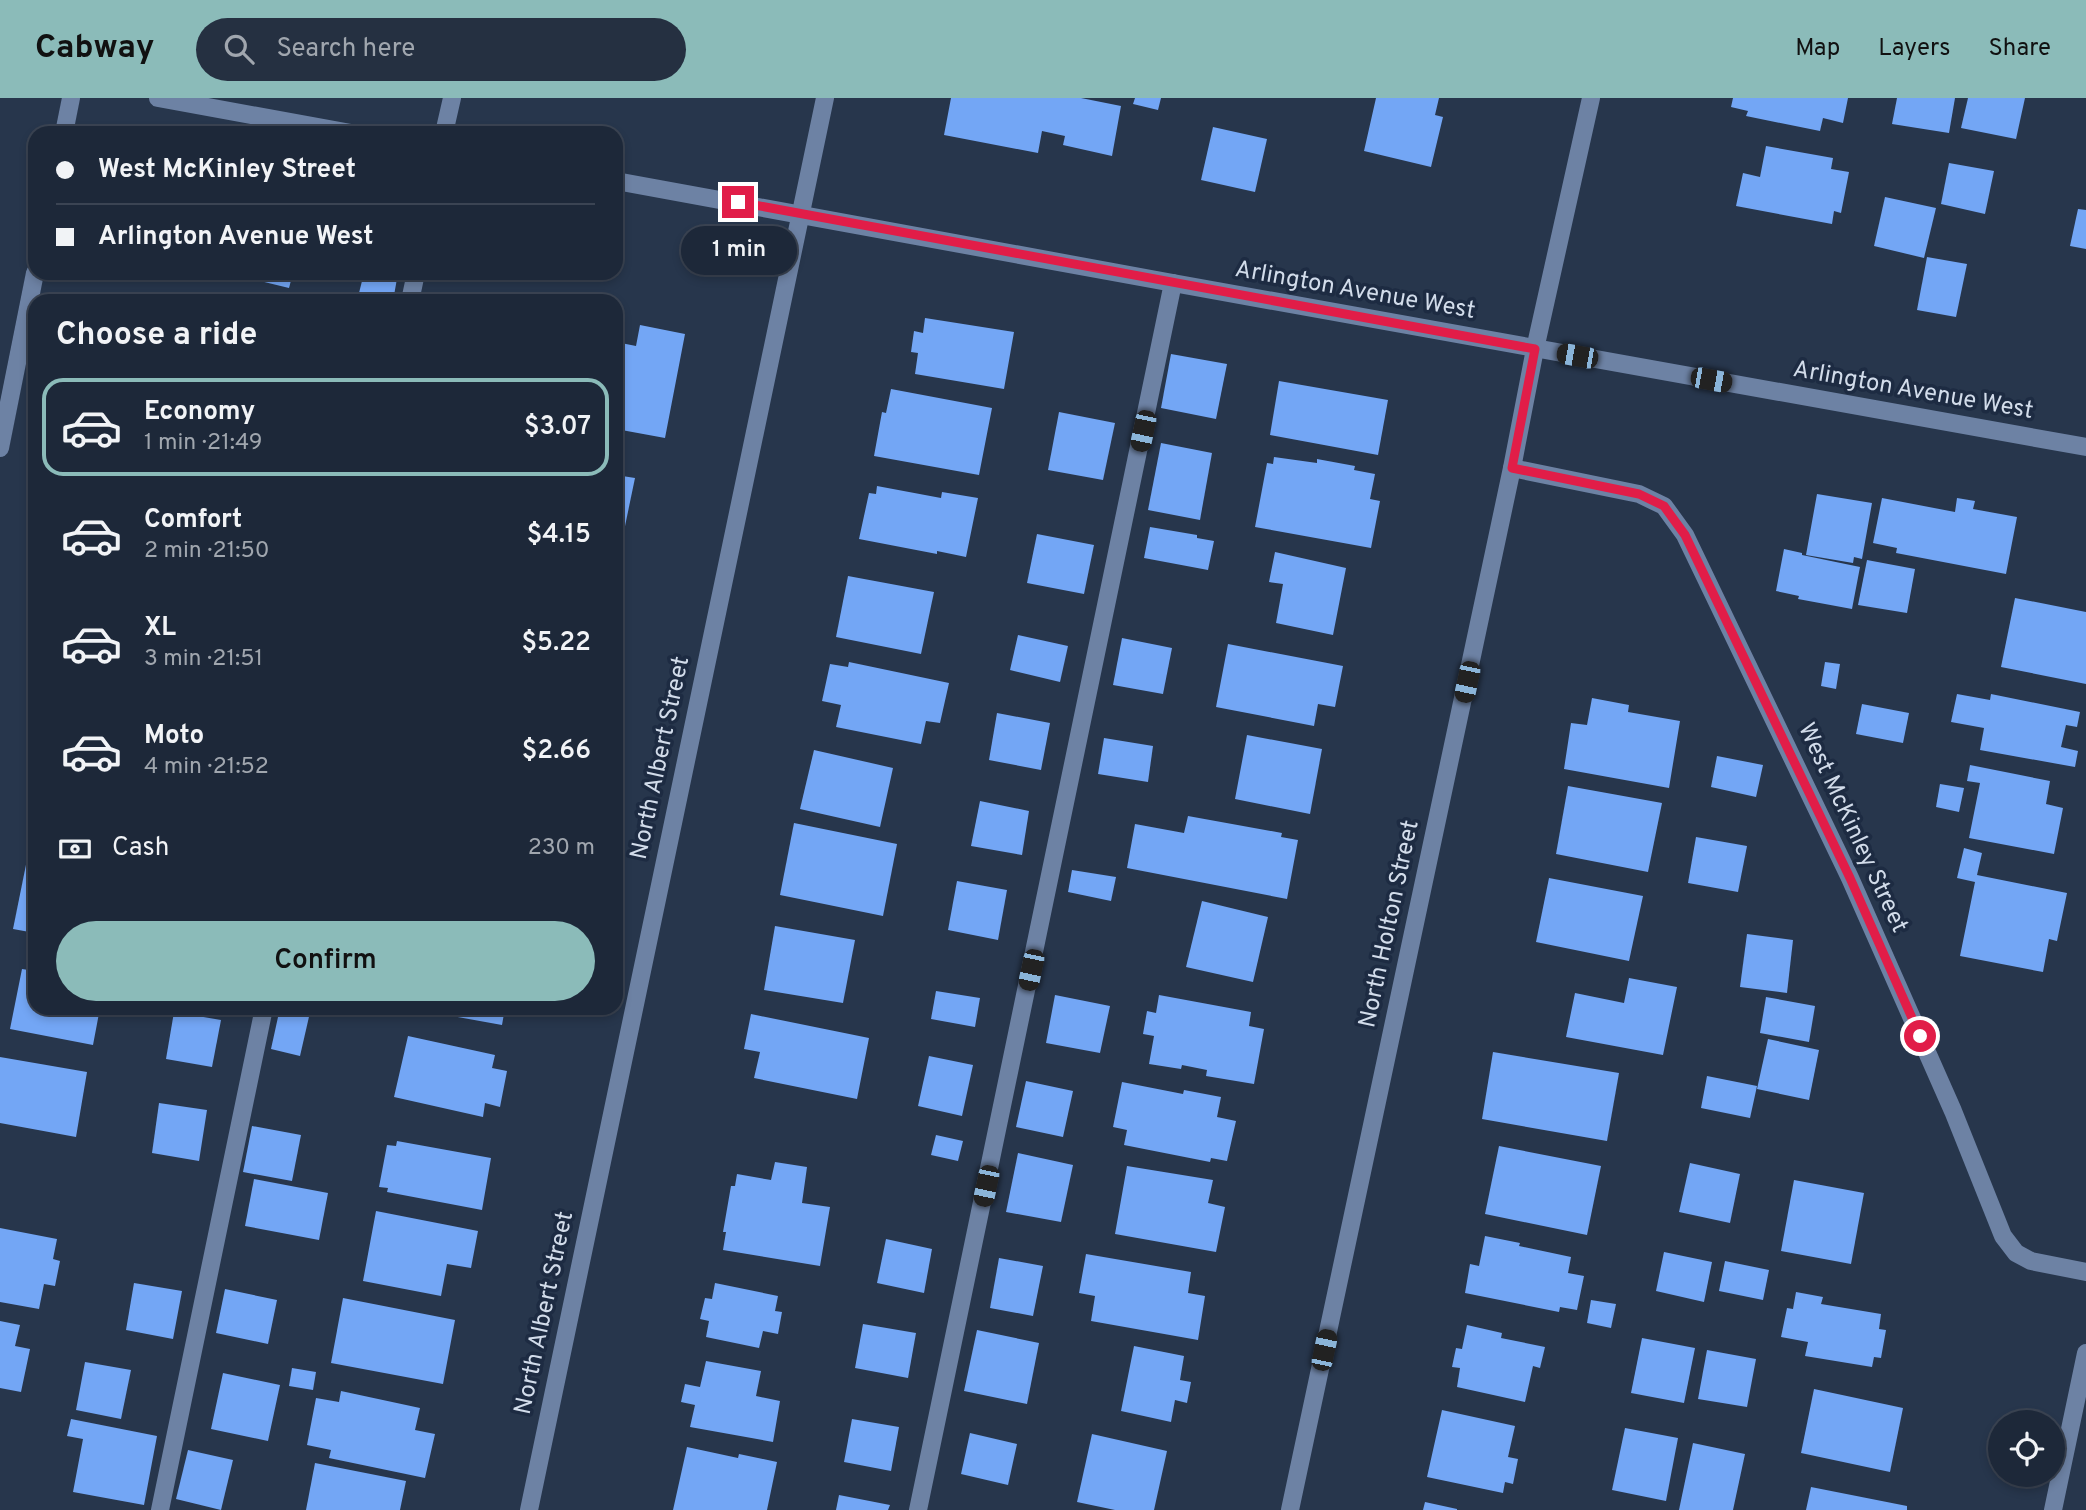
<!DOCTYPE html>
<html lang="en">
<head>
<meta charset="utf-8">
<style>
  body { margin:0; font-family:Overpass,sans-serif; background:#253041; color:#f1f3f6; height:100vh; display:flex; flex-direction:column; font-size:26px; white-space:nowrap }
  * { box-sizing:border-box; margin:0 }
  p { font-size:23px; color:#a0a6ae }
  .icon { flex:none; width:38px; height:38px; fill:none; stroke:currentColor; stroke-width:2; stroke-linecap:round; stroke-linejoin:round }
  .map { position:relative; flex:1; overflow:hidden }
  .drawer { position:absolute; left:28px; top:196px; width:595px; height:721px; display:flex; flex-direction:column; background:#1d2839; border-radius:21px; box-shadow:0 4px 10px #0003,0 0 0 2px #3b4453 }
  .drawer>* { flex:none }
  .guide { position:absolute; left:28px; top:28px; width:595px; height:154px; border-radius:21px; box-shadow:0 4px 10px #0003,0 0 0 2px #3b4453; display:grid; align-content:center; height:154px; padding:0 28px; background:#1d2839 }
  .controls { position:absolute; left:1988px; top:1312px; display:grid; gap:14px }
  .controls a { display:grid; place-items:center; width:77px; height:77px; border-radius:50%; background:#1d2839; box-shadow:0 4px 10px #0003,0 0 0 2px #3b4453; font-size:35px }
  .end { position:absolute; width:32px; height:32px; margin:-16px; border:9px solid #e11d48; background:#fff; box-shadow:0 0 0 4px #fff }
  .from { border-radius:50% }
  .bubble { position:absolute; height:49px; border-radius:24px; background:#1d2839; box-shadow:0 4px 10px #0003,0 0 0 2px #3b4453; font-size:23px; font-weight:600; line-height:49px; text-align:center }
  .car { position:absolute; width:21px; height:42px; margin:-21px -10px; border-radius:9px; box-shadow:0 0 5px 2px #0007; background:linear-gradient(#222 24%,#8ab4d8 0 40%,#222 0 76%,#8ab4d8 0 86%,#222 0) }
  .guide b { display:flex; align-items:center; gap:24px; height:66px; font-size:26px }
  .guide b+b { border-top:2px solid #3b4453 }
  .guide i { width:18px; height:18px; background:#f1f3f6 }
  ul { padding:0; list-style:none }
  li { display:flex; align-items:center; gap:21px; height:98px; margin:0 14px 10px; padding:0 14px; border:4px solid transparent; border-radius:21px }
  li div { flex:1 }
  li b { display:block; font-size:26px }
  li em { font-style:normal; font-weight:600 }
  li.active { border-color:#8bbbb9 }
  li>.icon { width:63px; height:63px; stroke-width:1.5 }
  h2 { padding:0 28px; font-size:32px; line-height:84px }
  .pay { display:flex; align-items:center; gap:18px; height:77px; padding:0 28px; font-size:26px }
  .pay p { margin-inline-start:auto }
  .cta { display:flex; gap:14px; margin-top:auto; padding:14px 28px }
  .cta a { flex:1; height:80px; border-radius:42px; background:#8bbbb9; color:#111; font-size:28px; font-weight:600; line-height:80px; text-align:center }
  header { display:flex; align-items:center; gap:42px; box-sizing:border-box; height:98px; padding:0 35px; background:#8bbbb9; color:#111 }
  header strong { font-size:33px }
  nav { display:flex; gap:38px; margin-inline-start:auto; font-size:24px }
  .search { width:490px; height:63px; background:#253041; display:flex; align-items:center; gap:18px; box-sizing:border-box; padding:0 24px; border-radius:38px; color:#a0a6ae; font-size:26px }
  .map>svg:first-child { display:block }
  .building { fill:#73a6f5 }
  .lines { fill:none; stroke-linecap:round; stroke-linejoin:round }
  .minor { stroke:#6d82a4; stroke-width:18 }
  .route { stroke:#e11d48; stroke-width:9 }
  .labels { text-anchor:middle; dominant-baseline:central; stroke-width:7; stroke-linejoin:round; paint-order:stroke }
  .street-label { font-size:24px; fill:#d2dcea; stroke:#1d2b42 }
</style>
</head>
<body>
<header>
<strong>Cabway</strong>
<div class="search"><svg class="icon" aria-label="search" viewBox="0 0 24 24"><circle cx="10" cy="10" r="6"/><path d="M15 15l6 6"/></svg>Search here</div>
<nav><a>Map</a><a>Layers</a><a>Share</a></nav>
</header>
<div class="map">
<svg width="2086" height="1412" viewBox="0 0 2086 1412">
  <rect width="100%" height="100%" fill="#27364c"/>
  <g class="building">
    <path d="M 951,0 L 1081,0 L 1121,8 L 1112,58 L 1063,47 L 1065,38 L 1042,33 L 1038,55 L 944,37 Z"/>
    <path d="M 1135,0 L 1161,0 L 1158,12 L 1133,6 Z"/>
    <path d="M 1376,0 L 1439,0 L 1435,17 L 1443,19 L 1431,69 L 1364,53 Z"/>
    <path d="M 1733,0 L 1848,0 L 1843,25 L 1823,20 L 1820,33 L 1746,18 L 1748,13 L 1731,9 Z"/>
    <path d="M 1897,0 L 1955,0 L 1949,35 L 1892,26 Z"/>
    <path d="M 1968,0 L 2025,0 L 2016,41 L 1961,30 Z"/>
    <path d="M 1213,29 L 1267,41 L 1255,94 L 1201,82 Z"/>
    <path d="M 1766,48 L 1833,60 L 1831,71 L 1849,74 L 1841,115 L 1834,113 L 1832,126 L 1736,108 L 1743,75 L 1760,79 Z"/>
    <path d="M 1949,65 L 1994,73 L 1985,116 L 1941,106 Z"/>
    <path d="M 1885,99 L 1936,110 L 1924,160 L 1874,148 Z"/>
    <path d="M 2078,111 L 2086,112 L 2086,151 L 2070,148 Z"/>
    <path d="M 1927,159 L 1967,166 L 1956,219 L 1917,212 Z"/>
    <path d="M 227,175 L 293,175 L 289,190 Z"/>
    <path d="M 364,175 L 398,175 L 393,203 L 376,203 L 358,199 Z"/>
    <path d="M 925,220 L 1014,234 L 1004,291 L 915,276 L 918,255 L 911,254 L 914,233 L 923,235 Z"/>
    <path d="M 640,227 L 685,236 L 665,340 L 616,331 L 616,244 L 636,248 Z"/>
    <path d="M 1171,256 L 1227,266 L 1216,321 L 1161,310 Z"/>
    <path d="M 1279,283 L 1388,302 L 1378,357 L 1270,337 Z"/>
    <path d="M 891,291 L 992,310 L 979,377 L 874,358 L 882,314 L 886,315 Z"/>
    <path d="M 1059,314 L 1115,325 L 1103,382 L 1048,372 Z"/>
    <path d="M 1161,345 L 1212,355 L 1200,422 L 1148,412 Z"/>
    <path d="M 1274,359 L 1317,365 L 1317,361 L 1355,368 L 1354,372 L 1375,376 L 1370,401 L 1380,403 L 1371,450 L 1255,429 L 1267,365 L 1273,366 Z"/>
    <path d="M 616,377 L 635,380 L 624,433 L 616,432 Z"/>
    <path d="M 877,388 L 941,400 L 942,394 L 978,400 L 966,459 L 937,453 L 937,456 L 859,441 L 869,395 L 876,396 Z"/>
    <path d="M 1817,396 L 1872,405 L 1862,461 L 1854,459 L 1853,465 L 1806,457 Z"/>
    <path d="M 1882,400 L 1955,414 L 1957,400 L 1975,403 L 1973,411 L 2017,419 L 2006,476 L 1896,455 L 1897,450 L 1873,445 Z"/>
    <path d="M 1150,429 L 1197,437 L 1197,440 L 1214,443 L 1208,472 L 1144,460 Z"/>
    <path d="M 1037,436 L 1094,447 L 1084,496 L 1027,485 Z"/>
    <path d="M 1784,451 L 1802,455 L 1802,457 L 1860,469 L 1852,511 L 1798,501 L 1799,498 L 1776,493 Z"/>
    <path d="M 1275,454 L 1346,470 L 1333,537 L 1276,525 L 1283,486 L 1269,484 Z"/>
    <path d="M 1867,462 L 1915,471 L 1907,515 L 1858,507 Z"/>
    <path d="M 848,478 L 934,494 L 921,556 L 836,539 Z"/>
    <path d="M 2015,500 L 2086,514 L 2086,586 L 2001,569 Z"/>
    <path d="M 1018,537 L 1068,548 L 1060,584 L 1010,572 Z"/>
    <path d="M 1122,540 L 1172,550 L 1163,596 L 1113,587 Z"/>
    <path d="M 1228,546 L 1343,568 L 1335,609 L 1318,606 L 1314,628 L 1216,609 Z"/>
    <path d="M 849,564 L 949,585 L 940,625 L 926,623 L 921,646 L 836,629 L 841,607 L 822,603 L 830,566 L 848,569 Z"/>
    <path d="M 1825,564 L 1840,566 L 1836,591 L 1821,588 Z"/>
    <path d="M 1957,596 L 1990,602 L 1991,596 L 2080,614 L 2077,629 L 2066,627 L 2061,649 L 2078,653 L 2075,669 L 1980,652 L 1984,630 L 1951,624 Z"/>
    <path d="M 1592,600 L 1629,607 L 1628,614 L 1680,623 L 1669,690 L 1564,671 L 1571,625 L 1587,627 Z"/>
    <path d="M 1862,606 L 1909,615 L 1903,645 L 1856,636 Z"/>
    <path d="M 997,615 L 1050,625 L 1041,672 L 989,662 Z"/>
    <path d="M 1247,637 L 1322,651 L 1310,716 L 1235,701 Z"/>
    <path d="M 1104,640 L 1153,648 L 1148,684 L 1098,676 Z"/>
    <path d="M 814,652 L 893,670 L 880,729 L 800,711 Z"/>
    <path d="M 1717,658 L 1763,667 L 1756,699 L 1711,689 Z"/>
    <path d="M 1970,667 L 2050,683 L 2046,706 L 2063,710 L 2054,756 L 1969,740 L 1980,685 L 1967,683 Z"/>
    <path d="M 1940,686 L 1964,690 L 1959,714 L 1936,709 Z"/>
    <path d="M 1568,688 L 1662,705 L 1648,774 L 1556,756 Z"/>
    <path d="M 980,703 L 1029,713 L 1022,757 L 971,748 Z"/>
    <path d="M 1188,718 L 1282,735 L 1281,739 L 1298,742 L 1287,801 L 1127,770 L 1135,726 L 1184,735 Z"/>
    <path d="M 794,725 L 897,746 L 883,818 L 780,797 Z"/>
    <path d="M 32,737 L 35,738 L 35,835 L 13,831 Z"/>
    <path d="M 1696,739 L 1747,748 L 1738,794 L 1688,785 Z"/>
    <path d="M 1964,750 L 1982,755 L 1977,777 L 2067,795 L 2057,843 L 2049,841 L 2043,874 L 1960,858 L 1975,784 L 1957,780 Z"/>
    <path d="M 1072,772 L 1116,779 L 1111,803 L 1068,794 Z"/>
    <path d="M 1549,780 L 1643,798 L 1629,863 L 1536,844 Z"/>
    <path d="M 957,783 L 1007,792 L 998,842 L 948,832 Z"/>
    <path d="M 1202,803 L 1268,819 L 1253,884 L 1186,869 Z"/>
    <path d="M 775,828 L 855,842 L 843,905 L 764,892 Z"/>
    <path d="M 1747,836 L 1793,842 L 1787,895 L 1740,889 Z"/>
    <path d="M 22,871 L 35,873 L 35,910 L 100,910 L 93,947 L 10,931 Z"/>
    <path d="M 1629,880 L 1677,889 L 1663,957 L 1566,939 L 1575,895 L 1624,905 Z"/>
    <path d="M 936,893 L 980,900 L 975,929 L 931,921 Z"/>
    <path d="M 1055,897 L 1110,908 L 1100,955 L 1046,945 Z"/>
    <path d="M 1159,897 L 1251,914 L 1249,928 L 1264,931 L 1254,986 L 1206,978 L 1207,972 L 1182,967 L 1181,971 L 1149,966 L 1154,938 L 1143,936 L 1147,913 L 1156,915 Z"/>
    <path d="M 1766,899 L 1815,908 L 1809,944 L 1760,935 Z"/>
    <path d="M 280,910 L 311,910 L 300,958 L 271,951 Z"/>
    <path d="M 436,910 L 505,910 L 502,927 L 441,916 L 442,912 Z"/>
    <path d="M 174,914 L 221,922 L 212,969 L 166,961 Z"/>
    <path d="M 751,916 L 869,940 L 857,1001 L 754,980 L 760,954 L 744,951 Z"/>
    <path d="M 408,938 L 495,957 L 492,970 L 507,973 L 500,1009 L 485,1005 L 483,1019 L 394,999 Z"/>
    <path d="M 1768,941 L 1819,952 L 1809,1002 L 1757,991 Z"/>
    <path d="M 1493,954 L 1619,975 L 1607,1043 L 1482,1021 Z"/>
    <path d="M 929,958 L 973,967 L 962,1018 L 918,1008 Z"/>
    <path d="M 0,959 L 87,974 L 76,1039 L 0,1025 Z"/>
    <path d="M 1707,978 L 1757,988 L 1750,1020 L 1701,1010 Z"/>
    <path d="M 1026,983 L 1073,993 L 1063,1039 L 1016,1029 Z"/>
    <path d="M 1122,984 L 1183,996 L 1184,992 L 1221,999 L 1217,1019 L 1236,1023 L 1227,1063 L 1211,1060 L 1210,1064 L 1124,1047 L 1127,1032 L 1113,1029 Z"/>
    <path d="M 159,1005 L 207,1012 L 199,1063 L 152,1055 Z"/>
    <path d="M 252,1028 L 301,1037 L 292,1083 L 243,1074 Z"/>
    <path d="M 936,1037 L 963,1043 L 958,1063 L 931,1057 Z"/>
    <path d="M 397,1043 L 491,1060 L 482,1112 L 387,1094 L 388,1090 L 379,1089 L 387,1047 L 396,1048 Z"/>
    <path d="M 1499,1048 L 1601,1068 L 1587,1137 L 1485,1116 Z"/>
    <path d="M 1018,1055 L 1073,1067 L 1061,1124 L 1006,1114 Z"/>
    <path d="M 775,1064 L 807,1069 L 802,1105 L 830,1109 L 820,1168 L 723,1152 L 726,1134 L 723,1134 L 731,1088 L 735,1088 L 737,1076 L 771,1082 Z"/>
    <path d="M 1690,1065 L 1740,1076 L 1730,1125 L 1679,1114 Z"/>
    <path d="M 1127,1068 L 1213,1082 L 1208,1105 L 1225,1109 L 1216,1154 L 1115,1136 Z"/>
    <path d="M 254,1081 L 328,1095 L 319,1142 L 245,1128 Z"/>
    <path d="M 1794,1082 L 1864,1095 L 1851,1166 L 1781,1153 Z"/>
    <path d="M 376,1113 L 478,1133 L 471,1170 L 447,1166 L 441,1198 L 363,1183 Z"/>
    <path d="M 0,1130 L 57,1141 L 53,1161 L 60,1163 L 55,1188 L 44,1186 L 39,1211 L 0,1204 Z"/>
    <path d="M 1485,1138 L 1520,1145 L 1519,1148 L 1571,1159 L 1568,1175 L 1584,1178 L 1577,1212 L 1560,1209 L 1559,1214 L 1465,1195 L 1470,1166 L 1479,1168 Z"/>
    <path d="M 886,1141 L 932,1151 L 924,1195 L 877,1185 Z"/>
    <path d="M 1664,1154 L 1712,1164 L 1704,1204 L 1656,1193 Z"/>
    <path d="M 1086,1156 L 1191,1174 L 1188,1195 L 1205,1198 L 1198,1242 L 1091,1223 L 1095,1198 L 1079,1195 Z"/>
    <path d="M 999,1160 L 1043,1168 L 1033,1218 L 990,1210 Z"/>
    <path d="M 1725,1163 L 1769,1172 L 1763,1202 L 1719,1193 Z"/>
    <path d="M 134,1185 L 182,1193 L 173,1241 L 126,1232 Z"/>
    <path d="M 715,1185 L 778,1198 L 775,1213 L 782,1214 L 778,1236 L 763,1233 L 759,1250 L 706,1239 L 709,1223 L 700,1221 L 705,1200 L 712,1201 Z"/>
    <path d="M 225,1191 L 277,1202 L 268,1246 L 216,1235 Z"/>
    <path d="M 1796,1194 L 1823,1199 L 1821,1206 L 1881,1216 L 1879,1231 L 1886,1232 L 1881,1260 L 1874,1259 L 1872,1269 L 1805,1258 L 1808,1244 L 1781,1239 L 1787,1210 L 1793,1211 Z"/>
    <path d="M 343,1200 L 455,1222 L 443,1286 L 331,1265 Z"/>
    <path d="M 1591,1202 L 1616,1206 L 1611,1230 L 1587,1225 Z"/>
    <path d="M 0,1223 L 20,1227 L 15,1248 L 30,1251 L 21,1294 L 0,1290 Z"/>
    <path d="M 863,1226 L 916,1235 L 908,1280 L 855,1270 Z"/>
    <path d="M 1467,1227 L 1502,1235 L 1501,1240 L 1545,1249 L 1540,1270 L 1533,1268 L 1525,1304 L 1457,1289 L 1460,1270 L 1452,1269 L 1456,1250 L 1462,1251 Z"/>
    <path d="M 977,1232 L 1039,1245 L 1027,1306 L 964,1293 Z"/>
    <path d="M 1642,1240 L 1695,1250 L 1684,1305 L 1631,1295 Z"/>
    <path d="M 1134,1248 L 1184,1258 L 1180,1282 L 1191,1284 L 1187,1305 L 1175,1302 L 1171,1324 L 1121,1313 Z"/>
    <path d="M 1707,1252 L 1756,1261 L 1747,1309 L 1698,1301 Z"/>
    <path d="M 706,1263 L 761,1273 L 756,1298 L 780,1303 L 773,1344 L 690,1329 L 695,1307 L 681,1304 L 685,1286 L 700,1289 Z"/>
    <path d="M 85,1264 L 131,1272 L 121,1321 L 76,1312 Z"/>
    <path d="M 292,1270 L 316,1274 L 313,1292 L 289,1288 Z"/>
    <path d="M 223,1275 L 280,1287 L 268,1343 L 211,1331 Z"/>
    <path d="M 1814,1291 L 1903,1310 L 1890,1374 L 1801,1355 Z"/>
    <path d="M 341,1293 L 420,1310 L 415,1332 L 435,1336 L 425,1380 L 329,1360 L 331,1352 L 307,1347 L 316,1300 L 339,1304 Z"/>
    <path d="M 1442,1312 L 1515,1328 L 1508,1359 L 1518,1361 L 1513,1386 L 1505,1384 L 1503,1395 L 1427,1379 Z"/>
    <path d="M 71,1321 L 157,1338 L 144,1407 L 73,1394 L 83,1341 L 67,1338 Z"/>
    <path d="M 852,1321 L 899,1329 L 891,1373 L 844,1364 Z"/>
    <path d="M 1625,1330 L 1678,1340 L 1666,1403 L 1612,1392 Z"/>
    <path d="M 970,1335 L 1017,1346 L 1008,1387 L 961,1376 Z"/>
    <path d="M 1092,1336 L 1167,1353 L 1154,1412 L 1115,1412 L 1077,1404 Z"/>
    <path d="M 1693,1345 L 1745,1356 L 1733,1412 L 1679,1412 Z"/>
    <path d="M 687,1349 L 738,1360 L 739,1356 L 777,1364 L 767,1412 L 673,1412 Z"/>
    <path d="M 188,1352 L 233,1362 L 221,1412 L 176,1401 Z"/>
    <path d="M 315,1365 L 406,1383 L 400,1412 L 306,1412 Z"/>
    <path d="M 1811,1389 L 1907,1408 L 1907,1412 L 1806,1412 Z"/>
    <path d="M 839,1397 L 890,1407 L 888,1412 L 836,1412 Z"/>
    <path d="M 1425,1404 L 1457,1411 L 1457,1412 L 1423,1412 Z"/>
  </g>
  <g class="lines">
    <g class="minor">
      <path d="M 158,0 L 351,35"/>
      <path d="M 64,35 L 71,0"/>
      <path d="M 444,35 L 452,0"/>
      <path d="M 616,83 L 1173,185 L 2086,349"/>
      <path d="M 410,203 L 416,175"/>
      <path d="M 0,350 L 35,175"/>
      <path d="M 1512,370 L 1639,396 L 1664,408 L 1685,437 L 1850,780 L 1953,1013 L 2003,1138 L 2016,1155 L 2031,1163 L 2086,1174"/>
      <path d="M 160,1412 L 264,910"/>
      <path d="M 529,1412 L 825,0"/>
      <path d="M 918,1412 L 1173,185"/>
      <path d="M 1290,1412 L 1512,370 L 1535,251 L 1591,0"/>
      <path d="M 2053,1412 L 2086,1255"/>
    </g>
  </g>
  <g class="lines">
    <path class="route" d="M 738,104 L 1535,251 L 1512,370 L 1639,396 L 1664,408 L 1685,437 L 1850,780 L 1920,938"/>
  </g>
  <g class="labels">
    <g class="street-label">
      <text transform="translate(1355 193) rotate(10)">Arlington Avenue West</text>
      <text transform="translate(1913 293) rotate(10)">Arlington Avenue West</text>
      <text transform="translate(661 660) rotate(-78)">North Albert Street</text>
      <text transform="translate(1852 730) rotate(65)">West McKinley Street</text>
      <text transform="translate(1390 826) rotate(-78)">North Holton Street</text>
      <text transform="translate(545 1215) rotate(-78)">North Albert Street</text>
    </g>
  </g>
</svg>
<div class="controls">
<a><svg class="icon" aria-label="locate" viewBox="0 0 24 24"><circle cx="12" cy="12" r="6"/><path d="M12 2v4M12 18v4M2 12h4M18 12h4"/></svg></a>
</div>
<i class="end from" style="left:1920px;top:938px"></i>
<i class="end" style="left:738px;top:104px"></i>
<div class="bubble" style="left:681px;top:128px;width:116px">1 min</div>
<i class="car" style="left:1577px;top:258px;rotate:280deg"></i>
<i class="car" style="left:1711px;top:282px;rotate:100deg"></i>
<i class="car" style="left:1143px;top:333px;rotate:192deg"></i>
<i class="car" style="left:1467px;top:584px;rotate:192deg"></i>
<i class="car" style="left:1031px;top:872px;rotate:192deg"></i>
<i class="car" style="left:986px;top:1088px;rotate:192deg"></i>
<i class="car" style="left:1324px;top:1252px;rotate:12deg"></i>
<div class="guide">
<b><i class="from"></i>West McKinley Street</b>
<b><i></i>Arlington Avenue West</b>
</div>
<section class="drawer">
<h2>Choose a ride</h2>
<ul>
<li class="active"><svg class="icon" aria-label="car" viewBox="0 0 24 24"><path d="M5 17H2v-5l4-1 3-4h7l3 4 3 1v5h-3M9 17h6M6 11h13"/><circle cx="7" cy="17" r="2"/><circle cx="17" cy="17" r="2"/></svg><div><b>Economy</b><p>1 min · 21:49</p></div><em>$3.07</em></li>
<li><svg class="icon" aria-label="car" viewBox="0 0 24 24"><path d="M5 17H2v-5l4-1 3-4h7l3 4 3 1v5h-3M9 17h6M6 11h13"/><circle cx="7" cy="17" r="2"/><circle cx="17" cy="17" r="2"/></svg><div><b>Comfort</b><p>2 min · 21:50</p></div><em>$4.15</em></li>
<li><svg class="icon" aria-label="car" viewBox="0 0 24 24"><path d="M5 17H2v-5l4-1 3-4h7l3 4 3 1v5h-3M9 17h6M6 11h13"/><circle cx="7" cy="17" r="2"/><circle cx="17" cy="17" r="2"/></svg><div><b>XL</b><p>3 min · 21:51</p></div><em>$5.22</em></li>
<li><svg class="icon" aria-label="car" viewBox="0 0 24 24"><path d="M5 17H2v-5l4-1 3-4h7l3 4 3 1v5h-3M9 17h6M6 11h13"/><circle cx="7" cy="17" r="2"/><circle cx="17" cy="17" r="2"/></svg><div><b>Moto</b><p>4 min · 21:52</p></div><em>$2.66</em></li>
</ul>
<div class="pay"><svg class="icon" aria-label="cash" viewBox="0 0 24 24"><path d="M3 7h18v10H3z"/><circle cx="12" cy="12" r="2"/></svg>Cash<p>230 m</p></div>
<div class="cta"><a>Confirm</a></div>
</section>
</div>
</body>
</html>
